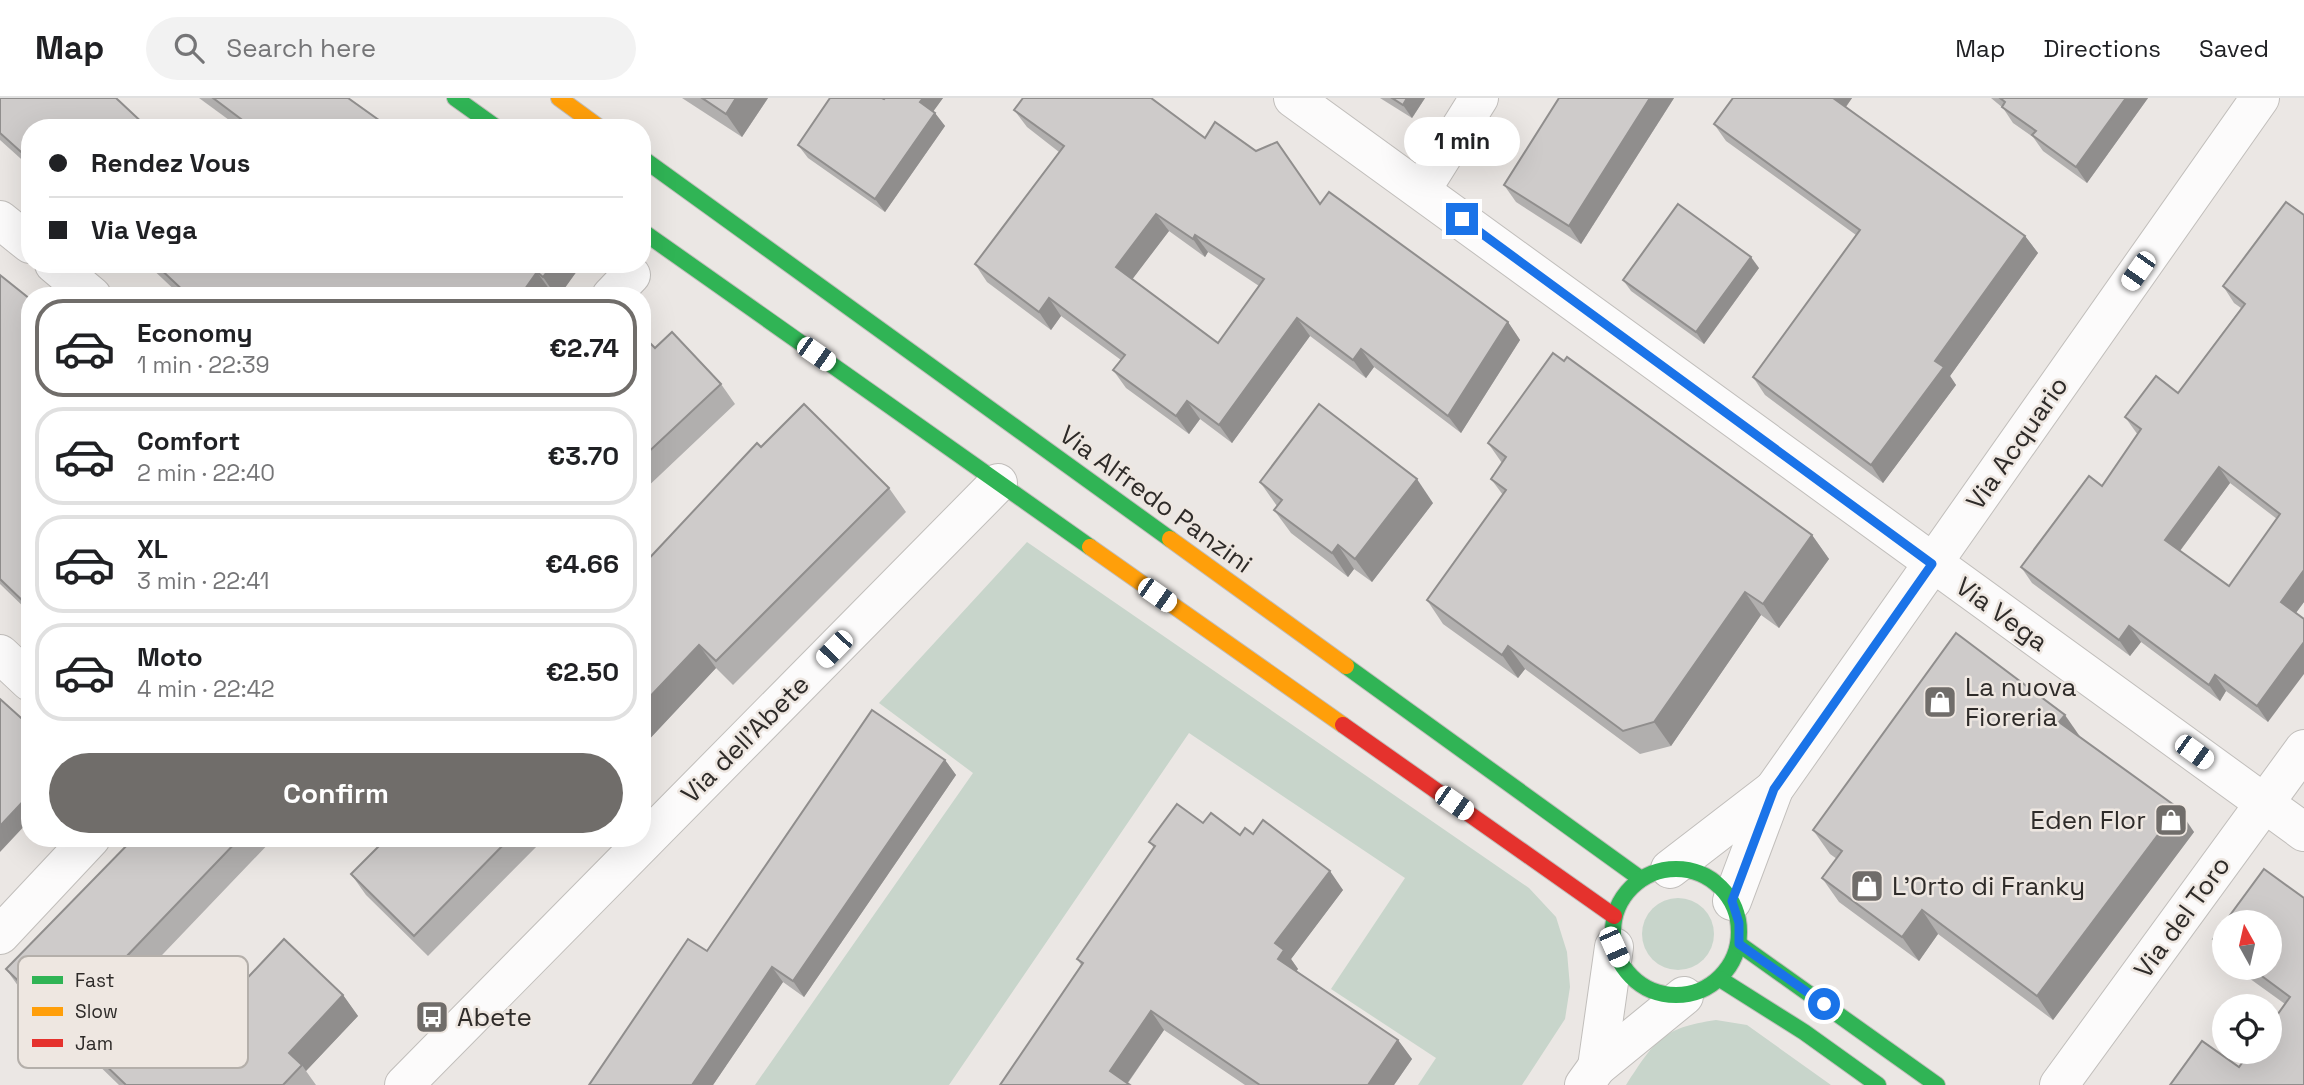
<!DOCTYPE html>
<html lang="en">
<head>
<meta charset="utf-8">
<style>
  body { margin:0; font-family:"Space Grotesk",sans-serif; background:#f2f2f2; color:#202124; height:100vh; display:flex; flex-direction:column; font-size:26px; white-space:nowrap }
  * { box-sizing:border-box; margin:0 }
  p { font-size:23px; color:#757577 }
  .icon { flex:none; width:38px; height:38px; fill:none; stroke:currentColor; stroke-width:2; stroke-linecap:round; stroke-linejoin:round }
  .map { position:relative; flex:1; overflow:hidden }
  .details { position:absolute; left:21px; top:189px; width:630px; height:560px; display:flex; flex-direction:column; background:#fff; border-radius:28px; box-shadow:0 7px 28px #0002 }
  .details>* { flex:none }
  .banner { position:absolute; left:21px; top:21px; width:630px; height:154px; border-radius:28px; box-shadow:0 7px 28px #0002; display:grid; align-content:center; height:154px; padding:0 28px; background:#fff }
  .needle { width:46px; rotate:352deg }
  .fabs { position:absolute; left:2212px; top:812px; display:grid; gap:14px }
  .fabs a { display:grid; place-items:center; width:70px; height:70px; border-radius:50%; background:#fff; box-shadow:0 7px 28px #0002; font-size:35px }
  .end { position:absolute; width:32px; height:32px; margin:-16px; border:9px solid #1a73e8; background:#fff; box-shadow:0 0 0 4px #fff }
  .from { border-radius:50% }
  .bubble { position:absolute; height:49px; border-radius:24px; background:#fff; box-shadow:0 7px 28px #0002; font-size:23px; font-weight:700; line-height:49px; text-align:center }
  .car { position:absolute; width:21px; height:42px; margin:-21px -10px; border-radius:9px; box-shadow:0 0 5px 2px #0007; background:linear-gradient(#fff 24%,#345 0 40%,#fff 0 76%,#345 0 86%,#fff 0) }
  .banner b { display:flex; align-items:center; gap:24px; height:66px; font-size:26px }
  .banner b+b { border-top:2px solid #e0e0e0 }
  .banner i { width:18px; height:18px; background:#202124 }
  ul { padding:12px 0 0; list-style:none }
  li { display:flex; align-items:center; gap:21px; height:98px; margin:0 14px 10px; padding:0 14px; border:4px solid #e0e0e0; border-radius:28px }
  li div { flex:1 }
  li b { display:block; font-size:26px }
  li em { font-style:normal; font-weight:700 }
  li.active { border-color:#706d6a }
  li>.icon { width:63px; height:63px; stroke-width:1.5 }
  .action { display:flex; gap:14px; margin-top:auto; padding:14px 28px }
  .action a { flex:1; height:80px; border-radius:42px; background:#706d6a; color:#fff; font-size:28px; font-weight:700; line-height:80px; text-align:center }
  header { display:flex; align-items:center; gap:42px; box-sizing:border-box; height:98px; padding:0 35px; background:#fff; border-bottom:2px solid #e0e0e0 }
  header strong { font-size:33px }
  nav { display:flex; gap:38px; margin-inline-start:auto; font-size:24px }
  .search { width:490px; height:63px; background:#f2f2f2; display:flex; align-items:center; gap:18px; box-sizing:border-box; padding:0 24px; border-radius:38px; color:#757577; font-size:26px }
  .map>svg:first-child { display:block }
  .green { fill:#c8d5cb }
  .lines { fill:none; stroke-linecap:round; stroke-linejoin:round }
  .street-casing { stroke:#c1bebb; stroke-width:40 }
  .fast-casing { stroke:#c1bebb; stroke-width:18 }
  .slow-casing { stroke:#c1bebb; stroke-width:18 }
  .jam-casing { stroke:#c1bebb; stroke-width:18 }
  .street { stroke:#fcfbfb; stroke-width:38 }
  .fast { stroke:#30b455; stroke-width:16 }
  .slow { stroke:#ff9f0a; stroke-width:16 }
  .jam { stroke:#e5322d; stroke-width:16 }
  .wall { fill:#b1afae; fill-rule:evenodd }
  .shaded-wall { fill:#908e8d }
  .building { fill:#cecbca; stroke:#908e8d; stroke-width:2; fill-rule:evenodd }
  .route { stroke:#1a73e8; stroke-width:9 }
  .labels { text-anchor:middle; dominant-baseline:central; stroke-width:5; stroke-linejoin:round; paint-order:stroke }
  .street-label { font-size:26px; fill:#2e2b29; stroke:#eee7e1 }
  .poi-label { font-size:26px; fill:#2e2b29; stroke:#eee7e1; text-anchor:start }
  .key { fill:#eee7e1; stroke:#b4afaa; stroke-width:2 }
  .key-label { font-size:19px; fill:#2e2b29 }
</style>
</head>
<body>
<header>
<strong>Map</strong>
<div class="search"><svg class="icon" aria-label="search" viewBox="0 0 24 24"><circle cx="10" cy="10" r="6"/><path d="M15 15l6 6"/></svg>Search here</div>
<nav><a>Map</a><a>Directions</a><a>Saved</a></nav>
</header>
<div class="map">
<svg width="2304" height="987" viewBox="0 0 2304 987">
  <rect width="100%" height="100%" fill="#ebe7e4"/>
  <g class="green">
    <path d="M 1027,444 L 1529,790 L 1556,819 L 1567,854 L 1570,889 L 1565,921 L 1522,987 L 1418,987 L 1436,960 L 1331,891 L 1405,780 L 1189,635 L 949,987 L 755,987 L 973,675 L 879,605 Z"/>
    <circle cx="1678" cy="836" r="36"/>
    <path d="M 1716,922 L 1747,927 L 1831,987 L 1626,987 C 1655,943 1661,930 1716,922 Z"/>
  </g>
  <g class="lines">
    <defs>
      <g id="street">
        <path d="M 1293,0 L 2304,734"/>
        <path d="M 1422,91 L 1479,0"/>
        <path d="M 0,122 L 30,146"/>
        <path d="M 54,166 L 92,198"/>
        <path d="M 611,198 L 631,177"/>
        <path d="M 0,556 L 30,584"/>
        <path d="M 1670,771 L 1774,691"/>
        <path d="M 1732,803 L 1774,691 L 2260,0"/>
        <path d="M 0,837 L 91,740"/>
        <path d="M 1597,969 L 1614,849"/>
        <path d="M 404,987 L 998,385"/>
        <path d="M 1584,987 L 1597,969 L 1684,898"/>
        <path d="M 2059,987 L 2304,651"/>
      </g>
      <g id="fast">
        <path d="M 455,0 L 497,30"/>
        <path d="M 642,60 L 1170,441"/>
        <path d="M 642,133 L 1090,449"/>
        <path d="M 1346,568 L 1641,781"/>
        <circle cx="1676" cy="834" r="63"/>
        <path d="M 1739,846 L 1937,987"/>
        <path d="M 1720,881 L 1804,934 L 1878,987"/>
      </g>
      <g id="slow">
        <path d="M 559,0 L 600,30"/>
        <path d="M 1170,441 L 1346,568"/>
        <path d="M 1090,449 L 1343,627"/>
      </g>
      <path id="jam" d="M 1343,627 L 1614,818"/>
    </defs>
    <use href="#street" class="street-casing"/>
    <use href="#fast" class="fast-casing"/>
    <use href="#slow" class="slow-casing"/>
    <use href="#jam" class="jam-casing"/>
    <use href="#street" class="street"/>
    <use href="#fast" class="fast"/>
    <use href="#slow" class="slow"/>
    <use href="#jam" class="jam"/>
  </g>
  <g class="wall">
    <path d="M 0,0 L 30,30 L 30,69 L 0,42 Z"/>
    <path d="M 199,0 L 348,0 L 390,30 L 240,30 Z"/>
    <path d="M 682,0 L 768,0 L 742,39 Z"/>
    <path d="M 943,0 L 933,13 L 945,28 L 885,114 L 808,60 L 798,47 L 884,1 Z"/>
    <path d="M 1380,0 L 1425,0 L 1412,20 Z"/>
    <path d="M 1559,0 L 1674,0 L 1581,146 L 1516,104 L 1504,87 Z"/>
    <path d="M 1733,0 L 1852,0 L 1846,9 L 2025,138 L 2038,155 L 1950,278 L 1956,287 L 1883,385 L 1765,297 L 1753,279 L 1856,137 L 1726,43 L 1714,26 Z"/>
    <path d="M 1991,0 L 2148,0 L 2087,85 L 2043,53 L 2033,39 L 2013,25 L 2003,10 Z"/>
    <path d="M 1014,12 L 1205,40 L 1320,106 L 1508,224 L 1520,242 L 1461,335 L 1374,269 L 1366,280 L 1310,238 L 1232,345 L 1200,321 L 1189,336 L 1126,290 L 1113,272 L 1121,262 L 1061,218 L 1051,232 L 987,184 L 975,166 L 1059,54 L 1027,29 ZM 1169,133 L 1205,159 L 1208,154 L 1259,188 L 1218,245 L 1132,181 Z"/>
    <path d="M 2304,117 L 2304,504 L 2296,515 L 2268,624 L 2226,593 L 2220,603 L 2141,544 L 2130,558 L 2032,485 L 2021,469 L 2102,388 L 2138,337 L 2125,319 L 2178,295 L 2241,210 L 2234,205 L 2223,188 ZM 2230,385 L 2277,421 L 2229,488 L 2180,453 Z"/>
    <path d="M 147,166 L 582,166 L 559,198 L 556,198 L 552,195 L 549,198 L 181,198 Z"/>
    <path d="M 1759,170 L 1704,246 L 1631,193 L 1623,182 Z"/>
    <path d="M 0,177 L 30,201 L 30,515 L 0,486 Z"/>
    <path d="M 642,237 L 655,250 L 721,286 L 735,306 L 642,394 Z"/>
    <path d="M 1488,345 L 1812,437 L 1829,461 L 1779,530 L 1761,517 L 1671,648 L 1640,656 L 1525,571 L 1518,580 L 1443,526 L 1427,502 L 1503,397 L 1491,381 L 1502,365 Z"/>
    <path d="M 761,349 L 889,390 L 906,414 L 733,587 L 716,570 L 642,649 L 642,468 Z"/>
    <path d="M 1260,384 L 1433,405 L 1372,484 L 1354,471 L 1348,479 L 1291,435 L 1274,412 L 1277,408 Z"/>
    <path d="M 2081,639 L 2194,734 L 2053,922 L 1938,836 L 1919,863 L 1839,804 L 1822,780 L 1837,761 L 1830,756 L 1813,732 Z"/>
    <path d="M 945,662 L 956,677 L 804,899 L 783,884 L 713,987 L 589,987 L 707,853 Z"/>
    <path d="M 1203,725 L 1240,737 L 1253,736 L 1343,792 L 1291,861 L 1298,871 L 1296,873 L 1398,942 L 1412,961 L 1394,987 L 1245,987 L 1164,932 L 1128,985 L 1000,987 L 1082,868 L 1077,861 L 1154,750 L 1149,744 Z"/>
    <path d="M 134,740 L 274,740 L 142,878 L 188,921 L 207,923 L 343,897 L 358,918 L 306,973 L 316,987 L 119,987 L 21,892 L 6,871 Z"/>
    <path d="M 315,740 L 325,740 L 320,746 Z"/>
    <path d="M 382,740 L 545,740 L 428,858 L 366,797 L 351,776 L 384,743 Z"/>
    <path d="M 2304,800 L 2304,987 L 2239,969 L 2285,906 L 2235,870 L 2270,870 Z"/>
    <path d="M 2224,826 L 2224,858 L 2213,841 Z"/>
  </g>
  <g class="shaded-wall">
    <path d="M 736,0 L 768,0 L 742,39 L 726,16 Z"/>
    <path d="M 923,0 L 943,0 L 930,18 L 920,4 Z"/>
    <path d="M 1407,0 L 1425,0 L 1412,20 L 1403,7 Z"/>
    <path d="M 1650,0 L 1674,0 L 1581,146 L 1569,128 Z"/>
    <path d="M 1831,0 L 1852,0 L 1842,14 Z"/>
    <path d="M 2126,0 L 2148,0 L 2087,85 L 2076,69 Z"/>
    <path d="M 935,15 L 945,28 L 885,114 L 875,101 Z"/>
    <path d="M 1156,116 L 1169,133 L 1128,187 L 1116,169 Z"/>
    <path d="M 1195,137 L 1208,154 L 1205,159 L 1193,141 Z"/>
    <path d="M 2025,138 L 2038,155 L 1950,278 L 1956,287 L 1883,385 L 1871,367 L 1935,263 Z"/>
    <path d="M 1751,159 L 1759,170 L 1704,246 L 1696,234 Z"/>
    <path d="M 553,166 L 582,166 L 559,198 L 556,198 L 543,179 Z"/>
    <path d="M 537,174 L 552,195 L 549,198 L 520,198 Z"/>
    <path d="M 1049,200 L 1061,218 L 1051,232 L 1039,214 Z"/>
    <path d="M 1297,220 L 1310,238 L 1232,345 L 1219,327 Z"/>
    <path d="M 1508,224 L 1520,242 L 1461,335 L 1448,318 Z"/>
    <path d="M 1361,251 L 1374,269 L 1366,280 L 1353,262 Z"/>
    <path d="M 1187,303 L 1200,321 L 1189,336 L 1176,318 Z"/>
    <path d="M 2219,369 L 2230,385 L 2176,458 L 2165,442 Z"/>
    <path d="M 1417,381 L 1433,405 L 1372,484 L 1355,461 Z"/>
    <path d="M 1812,437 L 1829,461 L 1779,530 L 1763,506 Z"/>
    <path d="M 1338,447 L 1354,471 L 1348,479 L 1332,455 Z"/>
    <path d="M 2304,472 L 2304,504 L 2292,520 L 2281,504 Z"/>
    <path d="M 1745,494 L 1761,517 L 1671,648 L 1654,624 Z"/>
    <path d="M 2129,528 L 2141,544 L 2130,558 L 2119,542 Z"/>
    <path d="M 2304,544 L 2304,576 L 2268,624 L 2257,608 Z"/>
    <path d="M 699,547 L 716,570 L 642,649 L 642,607 Z"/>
    <path d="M 1508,548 L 1525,571 L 1518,580 L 1502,557 Z"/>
    <path d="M 2215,577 L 2226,593 L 2220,603 L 2209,587 Z"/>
    <path d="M 2065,617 L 2081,640 L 2059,624 Z"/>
    <path d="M 945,662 L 956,677 L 804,899 L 793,883 Z"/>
    <path d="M 30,696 L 30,722 L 0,754 L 0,728 Z"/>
    <path d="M 2178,710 L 2194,734 L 2053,922 L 2037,898 Z"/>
    <path d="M 1330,773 L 1343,792 L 1291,861 L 1298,871 L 1291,880 L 1278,861 L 1275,845 Z"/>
    <path d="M 1922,812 L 1938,836 L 1919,863 L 1902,839 Z"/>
    <path d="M 772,869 L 783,884 L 713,987 L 692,987 Z"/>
    <path d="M 343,897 L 358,918 L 306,973 L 302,967 L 289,955 Z"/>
    <path d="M 1151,913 L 1164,932 L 1126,987 L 1110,973 Z"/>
    <path d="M 1398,942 L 1412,961 L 1394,987 L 1368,987 Z"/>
  </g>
  <g class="building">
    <path d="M 0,0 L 116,0 L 148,30 L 30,30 L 30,62 L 0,35 Z"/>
    <path d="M 213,0 L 348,0 L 390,30 L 253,30 Z"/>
    <path d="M 702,0 L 736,0 L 726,16 Z"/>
    <path d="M 830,0 L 882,0 L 884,1 L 885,0 L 923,0 L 920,4 L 935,15 L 875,101 L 798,47 Z"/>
    <path d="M 1023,0 L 1151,0 L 1205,40 L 1215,24 L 1256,53 L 1277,44 L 1320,106 L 1329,94 L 1508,224 L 1448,318 L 1361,251 L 1353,262 L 1297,220 L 1219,327 L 1187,303 L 1176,318 L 1113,272 L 1125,257 L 1049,200 L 1039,214 L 975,166 L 1064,48 L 1014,12 ZM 1156,116 L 1193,141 L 1195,137 L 1264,181 L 1218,245 L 1116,169 Z"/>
    <path d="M 1392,0 L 1407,0 L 1403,7 Z"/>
    <path d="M 1559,0 L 1650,0 L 1569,128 L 1504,87 Z"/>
    <path d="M 1733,0 L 1833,0 L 2025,138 L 1935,263 L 1944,269 L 1871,367 L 1753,279 L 1860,132 L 1714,26 Z"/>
    <path d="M 2000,0 L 2126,0 L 2076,69 L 2032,37 L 2036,33 L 2002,9 L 2005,4 Z"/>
    <path d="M 2286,104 L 2304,117 L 2304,472 L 2281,504 L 2304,521 L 2304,544 L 2257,608 L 2215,577 L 2209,587 L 2129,528 L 2119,542 L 2021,469 L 2089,378 L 2102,388 L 2141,331 L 2125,319 L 2156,278 L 2178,295 L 2245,206 L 2223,188 ZM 2219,369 L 2280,416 L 2229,488 L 2165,442 Z"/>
    <path d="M 1678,106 L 1751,159 L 1696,234 L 1623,182 Z"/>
    <path d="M 155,166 L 553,166 L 543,179 L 537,174 L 520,198 L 516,195 L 514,198 L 189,198 Z"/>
    <path d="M 0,177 L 30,201 L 30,510 L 0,481 Z"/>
    <path d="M 672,234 L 721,286 L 642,360 L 642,237 L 655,250 Z"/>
    <path d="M 1553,255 L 1564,263 L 1567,259 L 1812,437 L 1763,506 L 1745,494 L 1654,624 L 1623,633 L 1508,548 L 1502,557 L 1427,502 L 1506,392 L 1491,381 L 1506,359 L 1488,345 Z"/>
    <path d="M 804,306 L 889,390 L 716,563 L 699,547 L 642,607 L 642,468 L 757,345 L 761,349 Z"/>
    <path d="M 1319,306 L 1417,381 L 1355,461 L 1338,447 L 1332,455 L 1274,412 L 1282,402 L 1260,384 Z"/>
    <path d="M 1956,535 L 2065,617 L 2059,624 L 2178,710 L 2037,898 L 1922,812 L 1902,839 L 1822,780 L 1842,753 L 1813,732 Z"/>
    <path d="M 0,601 L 30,628 L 30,696 L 0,728 Z"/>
    <path d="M 872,612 L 945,662 L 793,883 L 772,869 L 692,987 L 589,987 L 688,841 L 707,853 Z"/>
    <path d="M 1177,706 L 1203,725 L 1211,715 L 1240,737 L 1245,730 L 1253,736 L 1263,722 L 1330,773 L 1275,845 L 1284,852 L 1278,861 L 1398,942 L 1368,987 L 1260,987 L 1151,913 L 1110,973 L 1130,987 L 1000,987 L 1083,865 L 1077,861 L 1155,748 L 1149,744 Z"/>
    <path d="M 134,740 L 240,740 L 124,861 L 188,921 L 196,912 L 207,923 L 284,841 L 343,897 L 289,955 L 302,967 L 283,987 L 126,987 L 6,871 Z"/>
    <path d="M 387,740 L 510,740 L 414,838 L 351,776 Z"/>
    <path d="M 2264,771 L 2304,800 L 2304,987 L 2170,987 L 2202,943 L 2239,969 L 2250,954 L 2270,954 L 2270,927 L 2290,899 L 2251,870 L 2270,870 L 2270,824 L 2225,824 Z"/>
    <path d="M 2224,826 L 2224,850 L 2213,841 Z"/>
  </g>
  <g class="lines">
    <path class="route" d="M 1462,121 L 1932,466 L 1774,691 L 1732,803 L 1739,825 L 1739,846 L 1824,906"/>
  </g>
  <defs>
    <symbol id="shop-square" viewBox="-11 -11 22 22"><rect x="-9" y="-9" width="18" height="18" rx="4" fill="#706d6a" stroke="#eee7e1"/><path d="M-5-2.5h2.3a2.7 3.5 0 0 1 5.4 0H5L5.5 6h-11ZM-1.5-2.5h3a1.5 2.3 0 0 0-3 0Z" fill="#fff"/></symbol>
    <symbol id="bus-square" viewBox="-11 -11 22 22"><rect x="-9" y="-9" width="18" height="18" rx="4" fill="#706d6a" stroke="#eee7e1"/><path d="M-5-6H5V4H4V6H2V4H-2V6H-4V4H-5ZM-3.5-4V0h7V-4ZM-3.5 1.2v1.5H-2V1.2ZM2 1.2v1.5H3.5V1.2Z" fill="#fff"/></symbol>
  </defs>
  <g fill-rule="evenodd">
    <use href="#shop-square" x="1921" y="585" width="38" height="38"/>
    <use href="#shop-square" x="2152" y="703" width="38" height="38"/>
    <use href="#shop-square" x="1848" y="769" width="38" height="38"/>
    <use href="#bus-square" x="413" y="900" width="38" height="38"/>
  </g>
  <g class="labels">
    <g class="street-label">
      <text transform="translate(2017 345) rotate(-55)">Via Acquario</text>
      <text transform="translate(1156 401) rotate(36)">Via Alfredo Panzini</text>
      <text transform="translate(2002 516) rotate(36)">Via Vega</text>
      <text transform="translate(745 641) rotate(-45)">Via dell'Abete</text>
      <text transform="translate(2182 819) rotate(-54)">Via del Toro</text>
    </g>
    <g class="poi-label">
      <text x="1965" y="589">La nuova<tspan x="1965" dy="30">Fioreria</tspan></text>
      <text x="2146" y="722" text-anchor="end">Eden Flor</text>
      <text x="1892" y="788">L'Orto di Franky</text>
      <text x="457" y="919">Abete</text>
    </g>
  </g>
  <rect x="18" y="858" width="230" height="112" rx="10" class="key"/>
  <rect x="32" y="878" width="31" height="8" fill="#30b455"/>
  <rect x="32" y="909" width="31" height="9" fill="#ff9f0a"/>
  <rect x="32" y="941" width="31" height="8" fill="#e5322d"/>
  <g class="key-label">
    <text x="75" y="889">Fast</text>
    <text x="75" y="920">Slow</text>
    <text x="75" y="952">Jam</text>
  </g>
</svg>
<div class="fabs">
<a><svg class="needle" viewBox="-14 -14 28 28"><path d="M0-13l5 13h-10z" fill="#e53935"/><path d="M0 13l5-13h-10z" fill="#757577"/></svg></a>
<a><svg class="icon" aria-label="locate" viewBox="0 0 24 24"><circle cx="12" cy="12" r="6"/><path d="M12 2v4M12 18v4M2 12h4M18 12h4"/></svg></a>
</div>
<i class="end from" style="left:1824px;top:906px"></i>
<i class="end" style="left:1462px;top:121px"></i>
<div class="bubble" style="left:1404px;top:19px;width:116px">1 min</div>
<i class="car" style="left:2138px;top:173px;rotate:215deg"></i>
<i class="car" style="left:816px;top:256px;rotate:125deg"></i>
<i class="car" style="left:1157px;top:497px;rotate:125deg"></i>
<i class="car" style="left:834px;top:551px;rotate:224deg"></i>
<i class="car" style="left:2194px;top:654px;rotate:126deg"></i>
<i class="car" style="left:1454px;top:705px;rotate:125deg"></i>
<i class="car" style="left:1614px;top:849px;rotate:156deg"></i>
<div class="banner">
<b><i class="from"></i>Rendez Vous</b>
<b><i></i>Via Vega</b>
</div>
<section class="details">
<ul>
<li class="active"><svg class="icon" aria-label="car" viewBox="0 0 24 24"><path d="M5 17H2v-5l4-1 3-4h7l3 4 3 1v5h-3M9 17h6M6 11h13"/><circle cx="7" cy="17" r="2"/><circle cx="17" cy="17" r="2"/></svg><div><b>Economy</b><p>1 min · 22:39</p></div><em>€2.74</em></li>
<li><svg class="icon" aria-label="car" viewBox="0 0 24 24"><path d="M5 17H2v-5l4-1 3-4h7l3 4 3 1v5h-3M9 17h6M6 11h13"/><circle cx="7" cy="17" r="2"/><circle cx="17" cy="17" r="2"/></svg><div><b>Comfort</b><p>2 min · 22:40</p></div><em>€3.70</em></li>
<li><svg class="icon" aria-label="car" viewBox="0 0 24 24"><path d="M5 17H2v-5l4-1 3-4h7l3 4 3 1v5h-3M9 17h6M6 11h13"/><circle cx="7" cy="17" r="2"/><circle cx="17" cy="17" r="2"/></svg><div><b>XL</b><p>3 min · 22:41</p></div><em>€4.66</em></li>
<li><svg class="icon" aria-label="car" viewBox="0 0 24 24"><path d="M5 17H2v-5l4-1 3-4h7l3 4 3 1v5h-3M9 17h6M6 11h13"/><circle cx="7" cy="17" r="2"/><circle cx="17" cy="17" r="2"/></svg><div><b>Moto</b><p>4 min · 22:42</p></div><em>€2.50</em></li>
</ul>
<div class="action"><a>Confirm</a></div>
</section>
</div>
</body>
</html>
